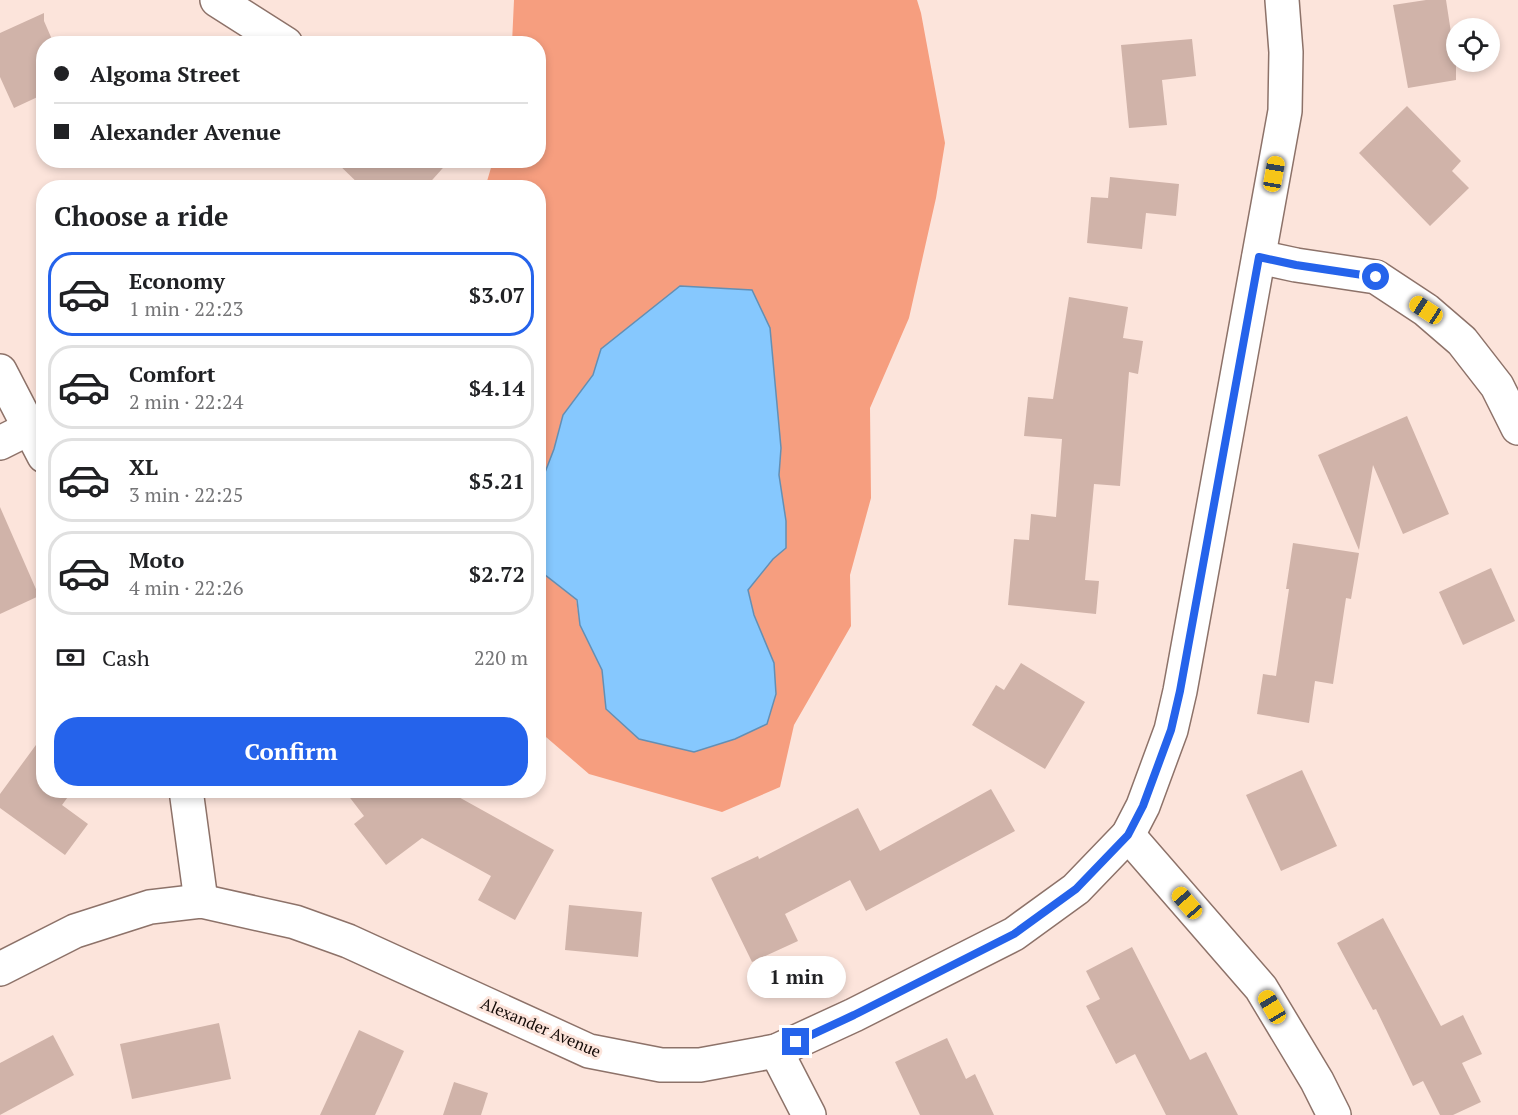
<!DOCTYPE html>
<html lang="en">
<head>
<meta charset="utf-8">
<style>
  body { margin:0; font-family:"PT Serif",serif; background:#f2f2f2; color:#202124; height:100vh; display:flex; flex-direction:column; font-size:22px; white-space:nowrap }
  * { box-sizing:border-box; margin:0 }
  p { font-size:20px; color:#757577 }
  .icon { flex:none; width:33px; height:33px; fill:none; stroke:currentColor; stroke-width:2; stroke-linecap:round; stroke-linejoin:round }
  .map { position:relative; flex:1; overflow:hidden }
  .panel { position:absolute; left:36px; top:180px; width:510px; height:618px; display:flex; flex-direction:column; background:#fff; border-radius:24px; box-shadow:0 3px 9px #0003 }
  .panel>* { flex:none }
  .top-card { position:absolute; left:36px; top:36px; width:510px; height:132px; border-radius:24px; box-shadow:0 3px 9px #0003; display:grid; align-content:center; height:132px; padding:0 18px; background:#fff }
  .controls { position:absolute; left:1446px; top:18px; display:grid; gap:12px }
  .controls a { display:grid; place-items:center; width:54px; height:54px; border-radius:50%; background:#fff; box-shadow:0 3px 9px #0003; font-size:30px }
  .end { position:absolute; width:27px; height:27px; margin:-14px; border:8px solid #2563eb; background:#fff; box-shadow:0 0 0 3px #fff }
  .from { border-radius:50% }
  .bubble { position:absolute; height:42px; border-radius:21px; background:#fff; box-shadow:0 3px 9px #0003; font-size:20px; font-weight:700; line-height:42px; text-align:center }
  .car { position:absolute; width:18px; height:36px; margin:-18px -9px; border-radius:8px; box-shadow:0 0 4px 2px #0007; background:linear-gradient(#f5c518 24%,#345 0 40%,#f5c518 0 76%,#345 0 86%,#f5c518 0) }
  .top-card b { display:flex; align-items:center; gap:21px; height:57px; font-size:22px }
  .top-card b+b { border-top:2px solid #e0e0e0 }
  .top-card i { width:15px; height:15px; background:#202124 }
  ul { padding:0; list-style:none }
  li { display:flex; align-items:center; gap:18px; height:84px; margin:0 12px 9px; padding:0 6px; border:3px solid #e0e0e0; border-radius:24px }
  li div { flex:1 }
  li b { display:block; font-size:22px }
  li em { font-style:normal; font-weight:700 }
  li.current { border-color:#2563eb }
  li>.icon { width:54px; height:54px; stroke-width:1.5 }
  h2 { padding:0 18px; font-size:27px; line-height:72px }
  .pay { display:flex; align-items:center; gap:15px; height:66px; padding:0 18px; font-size:22px }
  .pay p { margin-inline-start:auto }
  .action { display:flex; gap:12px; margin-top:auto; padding:12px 18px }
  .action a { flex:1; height:69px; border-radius:24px; background:#2563eb; color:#fff; font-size:24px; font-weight:700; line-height:69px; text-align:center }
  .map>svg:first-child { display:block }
  .green { fill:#f69e7f; fill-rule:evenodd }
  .water { fill:#86c8fe; stroke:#638fb4; stroke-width:1.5 }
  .building { fill:#d0b3a9 }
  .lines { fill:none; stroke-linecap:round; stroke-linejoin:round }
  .street-casing { stroke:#8d7269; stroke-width:36 }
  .street { stroke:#fff; stroke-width:33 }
  .route { stroke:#2563eb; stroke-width:8 }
  .labels { text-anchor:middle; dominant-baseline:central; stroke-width:6; stroke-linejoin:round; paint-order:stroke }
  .street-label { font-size:16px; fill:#120906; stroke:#fce4db }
</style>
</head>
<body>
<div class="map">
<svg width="1518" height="1115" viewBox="0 0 1518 1115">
  <rect width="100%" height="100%" fill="#fce4db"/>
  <path class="green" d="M 514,0 L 917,0 L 921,13 L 945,143 L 936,198 L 909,318 L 870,408 L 871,498 L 850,575 L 851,626 L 794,725 L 780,787 L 722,812 L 589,774 L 539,731 L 538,188 L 485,188 L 493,161 L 538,160 L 538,44 L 512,43 ZM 770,328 L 781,448 L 779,475 L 786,521 L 785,548 L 773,559 L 748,589 L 754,615 L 774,663 L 606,709 L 602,670 L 580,625 L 554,449 L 563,415 L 593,375 L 601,349 Z"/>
  <path class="water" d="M 680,286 L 752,290 L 770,328 L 781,448 L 779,475 L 786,521 L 786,548 L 773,559 L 748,590 L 754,615 L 774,663 L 776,694 L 767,724 L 735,739 L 694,752 L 639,739 L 606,709 L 602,670 L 580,625 L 577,600 L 544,574 L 539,488 L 554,449 L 563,415 L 593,375 L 601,349 Z"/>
  <g class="building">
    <path d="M 1426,0 L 1446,0 L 1452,39 L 1456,38 L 1456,80 L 1408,88 L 1393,5 Z"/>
    <path d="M 44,13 L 44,21 L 54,44 L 44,44 L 44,94 L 14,108 L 0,77 L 0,33 Z"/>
    <path d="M 1192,39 L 1196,76 L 1162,80 L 1167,125 L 1129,128 L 1121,45 Z"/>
    <path d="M 1407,106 L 1461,161 L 1452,171 L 1469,188 L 1430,226 L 1359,153 Z"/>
    <path d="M 334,160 L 450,160 L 425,188 L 363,188 Z"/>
    <path d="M 1110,177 L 1179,184 L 1176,216 L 1146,213 L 1142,249 L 1087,243 L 1091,197 L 1108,198 Z"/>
    <path d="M 1069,297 L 1128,307 L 1123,338 L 1143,341 L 1138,374 L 1129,372 L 1120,486 L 1094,484 L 1085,580 L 1099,581 L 1096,614 L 1008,605 L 1014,539 L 1029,540 L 1031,514 L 1056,517 L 1062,439 L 1024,436 L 1028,397 L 1053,399 Z"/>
    <path d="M 1407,416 L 1449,514 L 1403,534 L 1373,465 L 1359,550 L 1318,455 Z"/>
    <path d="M 0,507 L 39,596 L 0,614 Z"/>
    <path d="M 1293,543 L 1359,553 L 1351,599 L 1346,598 L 1333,684 L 1315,681 L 1309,723 L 1257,714 L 1263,674 L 1276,676 L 1289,589 L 1286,589 Z"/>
    <path d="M 1491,568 L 1515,621 L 1463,645 L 1439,592 Z"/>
    <path d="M 1021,663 L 1085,702 L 1045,769 L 972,725 L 996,685 L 1004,690 Z"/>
    <path d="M 44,734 L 44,790 L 73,790 L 62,805 L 88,824 L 65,855 L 0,808 L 0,794 Z"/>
    <path d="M 1302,770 L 1337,846 L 1281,871 L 1246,795 Z"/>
    <path d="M 991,789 L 1015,831 L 866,911 L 850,880 L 785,914 L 798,941 L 752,962 L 711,878 L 758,856 L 759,859 L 858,808 L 880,851 Z"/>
    <path d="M 344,790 L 446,790 L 554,850 L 515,920 L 478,900 L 491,876 L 422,838 L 386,865 L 354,824 L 364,816 Z"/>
    <path d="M 569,905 L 642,912 L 638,957 L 565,950 Z"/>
    <path d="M 1383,918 L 1441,1026 L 1463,1015 L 1482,1054 L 1462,1063 L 1481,1102 L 1453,1115 L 1440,1115 L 1423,1081 L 1413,1086 L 1376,1009 L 1373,1010 L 1337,943 Z"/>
    <path d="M 1132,947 L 1190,1060 L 1206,1052 L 1238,1115 L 1166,1115 L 1135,1054 L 1116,1064 L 1086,1006 L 1100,999 L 1086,971 Z"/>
    <path d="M 219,1023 L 231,1079 L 132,1099 L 120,1044 Z"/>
    <path d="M 359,1030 L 404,1051 L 375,1115 L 320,1115 Z"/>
    <path d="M 53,1035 L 74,1075 L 0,1115 L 0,1063 Z"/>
    <path d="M 947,1038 L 966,1079 L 975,1074 L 994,1115 L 920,1115 L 895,1062 Z"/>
    <path d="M 454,1082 L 488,1093 L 481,1115 L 443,1115 Z"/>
  </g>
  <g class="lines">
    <defs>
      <g id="street">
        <path d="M 217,0 L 286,44"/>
        <path d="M 1259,257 L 1296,265 L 1376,277 L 1426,310 L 1462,341 L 1497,386 L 1518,428"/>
        <path d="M 0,371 L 44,456"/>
        <path d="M 0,443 L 30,428"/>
        <path d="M 186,790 L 201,901"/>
        <path d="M 1128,835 L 1261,988 L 1317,1081 L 1334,1115"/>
        <path d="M 0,969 L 75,931 L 150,907 L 201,901 L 295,922 L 348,941 L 589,1051 L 661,1065 L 700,1065 L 776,1051 L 854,1015 L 1014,934 L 1076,889 L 1128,835 L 1143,806 L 1171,730 L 1180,691 L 1285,111 L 1286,52 L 1282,0"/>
        <path d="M 776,1051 L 809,1115"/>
      </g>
    </defs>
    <use href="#street" class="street-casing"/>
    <use href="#street" class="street"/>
  </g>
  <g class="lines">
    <path class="route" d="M 796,1042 L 854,1015 L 1014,934 L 1076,889 L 1128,835 L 1143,806 L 1171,730 L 1180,691 L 1259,257 L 1296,265 L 1376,277"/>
  </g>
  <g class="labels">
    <g class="street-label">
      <text transform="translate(541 1027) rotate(23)">Alexander Avenue</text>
    </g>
  </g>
</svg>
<div class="controls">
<a><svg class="icon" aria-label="locate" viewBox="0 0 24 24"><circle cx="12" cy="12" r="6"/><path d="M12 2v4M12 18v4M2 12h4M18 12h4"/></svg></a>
</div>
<i class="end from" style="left:1376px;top:277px"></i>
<i class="end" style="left:796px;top:1042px"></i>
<div class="bubble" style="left:747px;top:956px;width:99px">1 min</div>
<i class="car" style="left:1274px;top:174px;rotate:10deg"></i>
<i class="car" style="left:1426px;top:310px;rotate:303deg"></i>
<i class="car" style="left:1187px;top:903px;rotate:319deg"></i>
<i class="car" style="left:1272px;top:1007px;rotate:329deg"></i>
<div class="top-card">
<b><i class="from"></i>Algoma Street</b>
<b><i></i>Alexander Avenue</b>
</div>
<section class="panel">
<h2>Choose a ride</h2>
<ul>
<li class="current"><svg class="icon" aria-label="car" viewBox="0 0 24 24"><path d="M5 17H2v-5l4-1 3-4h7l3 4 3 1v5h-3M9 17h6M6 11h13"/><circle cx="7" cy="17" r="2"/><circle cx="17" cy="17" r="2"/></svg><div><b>Economy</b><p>1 min · 22:23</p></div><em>$3.07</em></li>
<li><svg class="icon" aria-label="car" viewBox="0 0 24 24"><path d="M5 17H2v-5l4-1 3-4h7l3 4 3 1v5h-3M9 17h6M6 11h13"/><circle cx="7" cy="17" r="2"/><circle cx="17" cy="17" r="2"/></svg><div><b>Comfort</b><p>2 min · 22:24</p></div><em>$4.14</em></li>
<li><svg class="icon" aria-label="car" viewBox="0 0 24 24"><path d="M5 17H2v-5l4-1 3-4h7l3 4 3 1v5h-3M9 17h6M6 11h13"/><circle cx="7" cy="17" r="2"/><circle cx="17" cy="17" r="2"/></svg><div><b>XL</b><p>3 min · 22:25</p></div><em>$5.21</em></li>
<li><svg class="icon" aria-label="car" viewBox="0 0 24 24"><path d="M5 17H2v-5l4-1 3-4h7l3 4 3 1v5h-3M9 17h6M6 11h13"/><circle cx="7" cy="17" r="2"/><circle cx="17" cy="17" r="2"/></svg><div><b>Moto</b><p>4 min · 22:26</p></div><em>$2.72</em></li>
</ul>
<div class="pay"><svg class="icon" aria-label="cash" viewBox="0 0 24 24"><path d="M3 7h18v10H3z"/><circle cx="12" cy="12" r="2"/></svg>Cash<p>220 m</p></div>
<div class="action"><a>Confirm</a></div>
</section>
</div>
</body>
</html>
